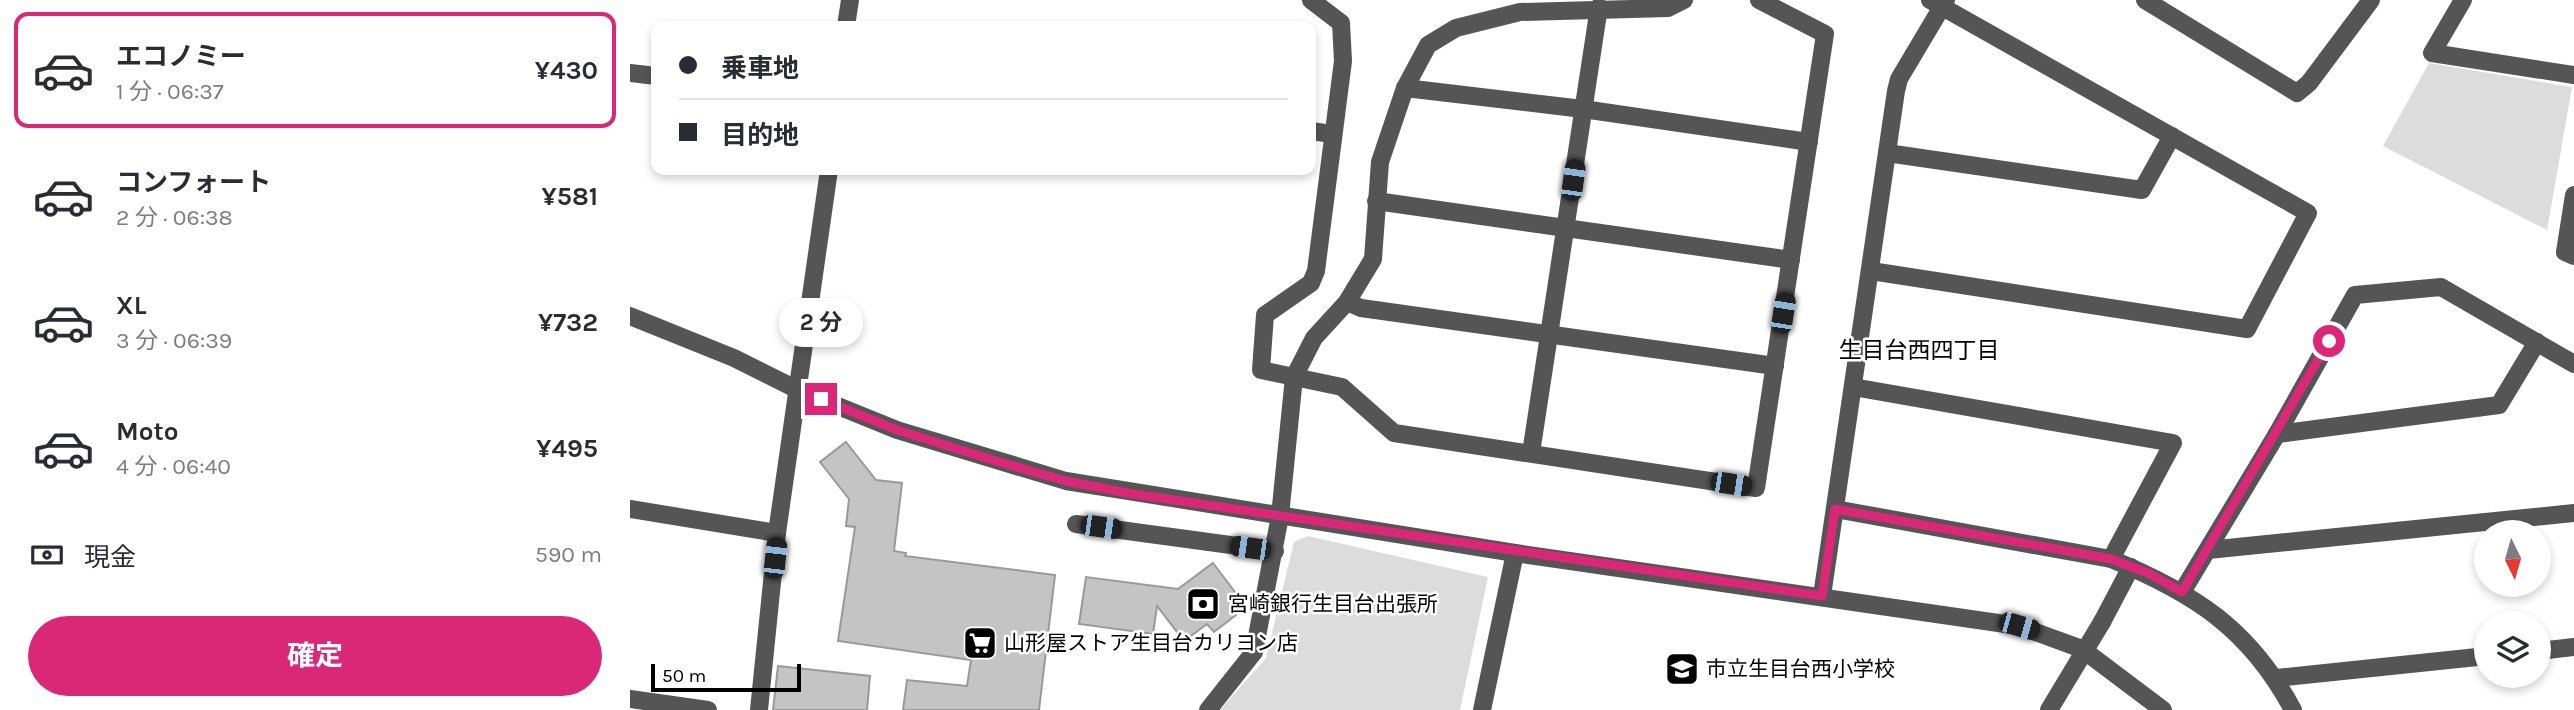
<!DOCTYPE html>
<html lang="ja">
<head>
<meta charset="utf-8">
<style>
  body { margin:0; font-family:Karla,"Noto Sans JP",sans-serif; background:#f7f7f7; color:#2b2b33; height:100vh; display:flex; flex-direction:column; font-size:26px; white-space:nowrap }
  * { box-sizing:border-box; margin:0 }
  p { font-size:23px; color:#7c7c81 }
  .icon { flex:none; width:38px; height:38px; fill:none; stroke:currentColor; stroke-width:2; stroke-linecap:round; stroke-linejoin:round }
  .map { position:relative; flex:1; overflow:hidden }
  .drawer { display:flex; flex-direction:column; background:#fff; width:630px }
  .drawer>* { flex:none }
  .top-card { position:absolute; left:21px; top:21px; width:665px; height:154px; border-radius:14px; box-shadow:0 4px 10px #0003; display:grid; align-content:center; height:154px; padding:0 28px; background:#fff }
  .needle { width:46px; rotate:175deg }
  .fabs { position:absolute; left:1844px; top:520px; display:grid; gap:14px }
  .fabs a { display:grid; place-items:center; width:77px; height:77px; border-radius:50%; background:#fff; box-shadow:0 4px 10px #0003; font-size:35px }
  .scale { position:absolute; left:21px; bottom:18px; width:150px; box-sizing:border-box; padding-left:7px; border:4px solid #000; border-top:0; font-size:19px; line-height:24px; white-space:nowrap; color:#000; -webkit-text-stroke:5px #fff; paint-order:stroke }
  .end { position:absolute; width:32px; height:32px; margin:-16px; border:9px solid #db2777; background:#fff; box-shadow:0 0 0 4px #fff }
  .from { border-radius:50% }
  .bubble { position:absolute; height:49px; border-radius:24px; background:#fff; box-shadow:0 4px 10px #0003; font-size:23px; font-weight:700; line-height:49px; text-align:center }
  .car { position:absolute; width:21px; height:42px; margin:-21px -10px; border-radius:9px; box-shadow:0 0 5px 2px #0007; background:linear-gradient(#222 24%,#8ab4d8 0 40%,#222 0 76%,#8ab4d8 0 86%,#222 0) }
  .top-card b { display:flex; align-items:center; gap:24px; height:66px; font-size:26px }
  .top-card b+b { border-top:2px solid #e1e1e2 }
  .top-card i { width:18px; height:18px; background:#2b2b33 }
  ul { padding:12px 0 0; list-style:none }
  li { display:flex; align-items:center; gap:21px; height:116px; margin:0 14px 10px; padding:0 14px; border:4px solid transparent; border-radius:14px }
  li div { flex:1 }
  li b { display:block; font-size:26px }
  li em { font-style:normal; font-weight:700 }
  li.selected { border-color:#db2777 }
  li>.icon { width:63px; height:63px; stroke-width:1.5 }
  .pay { display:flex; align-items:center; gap:18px; height:77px; padding:0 28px; font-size:26px }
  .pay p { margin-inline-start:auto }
  .primary-button { display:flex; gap:14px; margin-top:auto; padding:14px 28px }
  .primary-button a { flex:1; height:80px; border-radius:42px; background:#db2777; color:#fff; font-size:28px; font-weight:700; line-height:80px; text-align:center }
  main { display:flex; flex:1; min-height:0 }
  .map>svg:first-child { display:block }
  .green { fill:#dcdcdc }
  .building { fill:#c4c4c4; stroke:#999; stroke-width:2 }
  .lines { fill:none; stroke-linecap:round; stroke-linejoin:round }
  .minor { stroke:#555; stroke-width:18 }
  .minor-bridge { stroke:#555; stroke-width:18 }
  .route { stroke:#db2777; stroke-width:9 }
  .labels { text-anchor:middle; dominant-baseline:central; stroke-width:5; stroke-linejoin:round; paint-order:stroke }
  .poi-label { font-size:21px; fill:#000; stroke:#fff; text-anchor:start }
  .neighbourhood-label { font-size:23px; fill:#000; stroke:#fff }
</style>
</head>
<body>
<main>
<section class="drawer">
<ul>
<li class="selected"><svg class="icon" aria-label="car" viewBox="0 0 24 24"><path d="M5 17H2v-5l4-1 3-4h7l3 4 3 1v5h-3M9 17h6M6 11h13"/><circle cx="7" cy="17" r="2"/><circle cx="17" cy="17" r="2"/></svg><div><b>エコノミー</b><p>1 分 · 06:37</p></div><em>¥430</em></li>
<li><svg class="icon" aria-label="car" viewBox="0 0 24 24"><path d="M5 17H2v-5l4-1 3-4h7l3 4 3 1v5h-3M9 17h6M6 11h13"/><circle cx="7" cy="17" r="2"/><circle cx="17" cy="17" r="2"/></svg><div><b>コンフォート</b><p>2 分 · 06:38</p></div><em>¥581</em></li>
<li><svg class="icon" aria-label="car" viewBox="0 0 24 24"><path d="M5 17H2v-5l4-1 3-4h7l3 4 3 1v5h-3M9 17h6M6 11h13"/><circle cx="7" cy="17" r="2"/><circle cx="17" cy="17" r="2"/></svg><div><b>XL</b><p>3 分 · 06:39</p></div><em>¥732</em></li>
<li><svg class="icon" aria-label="car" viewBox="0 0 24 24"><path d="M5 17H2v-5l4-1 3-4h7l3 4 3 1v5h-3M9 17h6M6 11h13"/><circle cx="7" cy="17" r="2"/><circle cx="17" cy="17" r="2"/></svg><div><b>Moto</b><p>4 分 · 06:40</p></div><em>¥495</em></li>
</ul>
<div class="pay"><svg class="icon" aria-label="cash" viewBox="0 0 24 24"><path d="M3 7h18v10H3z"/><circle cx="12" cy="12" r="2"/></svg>現金<p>590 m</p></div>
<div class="primary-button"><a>確定</a></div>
</section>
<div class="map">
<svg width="1944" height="710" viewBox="0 0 1944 710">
  <rect width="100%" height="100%" fill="#fff"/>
  <g class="green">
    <path d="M 1799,63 L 1942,87 L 1917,230 L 1753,146 Z"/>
    <path d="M 678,536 L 858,577 L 830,710 L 590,710 L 636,658 L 664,542 Z"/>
  </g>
  <g class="building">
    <path d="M 216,442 L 246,480 L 272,483 L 264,551 L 276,553 L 275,556 L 425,575 L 409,710 L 273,710 L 277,680 L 337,686 L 341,660 L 208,641 L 225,527 L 216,526 L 219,499 L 190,462 Z"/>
    <path d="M 583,563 L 611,600 L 600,608 L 606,615 L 584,632 L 577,624 L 554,641 L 527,606 L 523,634 L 449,624 L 456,577 L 548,589 Z"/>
    <path d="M 148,666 L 240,676 L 237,710 L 143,710 Z"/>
  </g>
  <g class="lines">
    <g class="minor">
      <path d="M 681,0 L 711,23 L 713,61 L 686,271 L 681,283 L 635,315 L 631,370 L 712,387 L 764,433 L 1126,488 L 1195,34 L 1129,0"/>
      <path d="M 1515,0 L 1667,93 L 1679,83 L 1741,0"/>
      <path d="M 1833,0 L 1802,53 L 1944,75"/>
      <path d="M 216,26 L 220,0"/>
      <path d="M 0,73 L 26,76"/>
      <path d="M 775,88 L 953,109 L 1179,142"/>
      <path d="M 681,131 L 702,134"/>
      <path d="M 1257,153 L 1512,190 L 1542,136"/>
      <path d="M 1944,195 L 1935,252 L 1944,256"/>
      <path d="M 746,201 L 1161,260"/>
      <path d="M 1241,271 L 1617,329 L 1678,213 L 1300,0"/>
      <path d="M 717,302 L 731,308 L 1145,366"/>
      <path d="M 0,316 L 104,358 L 166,389 L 267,430 L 436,481 L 885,553 L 1389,626 L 1452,649 L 1533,710"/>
      <path d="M 1223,387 L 1543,443 L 1481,559"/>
      <path d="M 1647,434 L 1869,405 L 1907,342"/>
      <path d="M 901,453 L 969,7"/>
      <path d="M 0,509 L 147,533"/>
      <path d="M 1205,509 L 1481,559 C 1564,593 1620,629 1663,710"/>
      <path d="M 446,524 L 645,551"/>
      <path d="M 1578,550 L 1944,513"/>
      <path d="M 1552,592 L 1647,434 L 1725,295 L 1811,287 L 1944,364"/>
      <path d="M 1192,596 L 1266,91 L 1269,79 L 1316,0"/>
      <path d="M 1472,622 L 1501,567"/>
      <path d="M 1909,651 L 1944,647"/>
      <path d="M 1646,678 L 1857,656"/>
      <path d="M 0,699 L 78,710"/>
      <path d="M 129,710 L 147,533 L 199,170"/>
      <path d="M 578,710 L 624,652 L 650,516 L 664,377 L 684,338 L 717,302 L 743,259 L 750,162 L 775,88 L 798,45 L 826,28 L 890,12 L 1038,8 L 1054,0"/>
      <path d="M 852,710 L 885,553"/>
    </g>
    <path class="minor-bridge" d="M 1419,710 L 1472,622"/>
  </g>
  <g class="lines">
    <path class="route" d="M 191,399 L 267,430 L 366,461 L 436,481 L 497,493 L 1192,596 L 1205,509 L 1481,559 L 1518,573 L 1552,592 L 1699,341"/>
  </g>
  <defs>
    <symbol id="bank-square" viewBox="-11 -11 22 22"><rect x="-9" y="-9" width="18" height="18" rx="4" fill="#000" stroke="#fff"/><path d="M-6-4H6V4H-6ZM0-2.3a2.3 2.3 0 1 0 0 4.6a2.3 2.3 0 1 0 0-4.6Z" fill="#fff"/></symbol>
    <symbol id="supermarket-square" viewBox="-11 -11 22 22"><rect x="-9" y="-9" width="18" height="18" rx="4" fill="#000" stroke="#fff"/><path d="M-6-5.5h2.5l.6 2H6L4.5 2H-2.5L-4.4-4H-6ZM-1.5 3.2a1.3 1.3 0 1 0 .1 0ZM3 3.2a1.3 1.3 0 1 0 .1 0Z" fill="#fff"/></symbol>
    <symbol id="school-square" viewBox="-11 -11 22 22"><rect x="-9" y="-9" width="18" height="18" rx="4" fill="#000" stroke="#fff"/><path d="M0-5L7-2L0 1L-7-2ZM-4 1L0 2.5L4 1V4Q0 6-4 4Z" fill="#fff"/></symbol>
  </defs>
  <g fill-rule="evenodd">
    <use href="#bank-square" x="554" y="585" width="38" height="38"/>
    <use href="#supermarket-square" x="331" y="624" width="38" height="38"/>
    <use href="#school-square" x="1033" y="650" width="38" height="38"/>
  </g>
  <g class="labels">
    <g class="poi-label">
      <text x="598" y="604">宮崎銀行生目台出張所</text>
      <text x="374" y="643">山形屋ストア生目台カリヨン店</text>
      <text x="1076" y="669">市立生目台西小学校</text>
    </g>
    <g class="neighbourhood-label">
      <text x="1289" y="350">生目台西四丁目</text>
    </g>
  </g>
</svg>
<div class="fabs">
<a><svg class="needle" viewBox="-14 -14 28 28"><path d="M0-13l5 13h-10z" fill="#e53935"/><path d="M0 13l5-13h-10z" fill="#7c7c81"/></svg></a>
<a><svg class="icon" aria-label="layers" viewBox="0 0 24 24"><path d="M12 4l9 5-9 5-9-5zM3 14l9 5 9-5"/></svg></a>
</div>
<div class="scale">50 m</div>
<i class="end from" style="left:1699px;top:341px"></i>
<i class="end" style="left:191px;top:399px"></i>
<div class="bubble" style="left:149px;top:298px;width:84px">2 分</div>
<i class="car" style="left:943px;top:180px;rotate:8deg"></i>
<i class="car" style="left:1153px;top:313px;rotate:9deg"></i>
<i class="car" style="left:1101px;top:484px;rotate:99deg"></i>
<i class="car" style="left:471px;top:527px;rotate:98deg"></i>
<i class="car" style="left:620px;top:548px;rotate:278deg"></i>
<i class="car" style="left:145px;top:558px;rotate:6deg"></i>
<i class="car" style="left:1389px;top:626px;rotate:106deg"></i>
<div class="top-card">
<b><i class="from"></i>乗車地</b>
<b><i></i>目的地</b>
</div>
</div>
</main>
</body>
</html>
